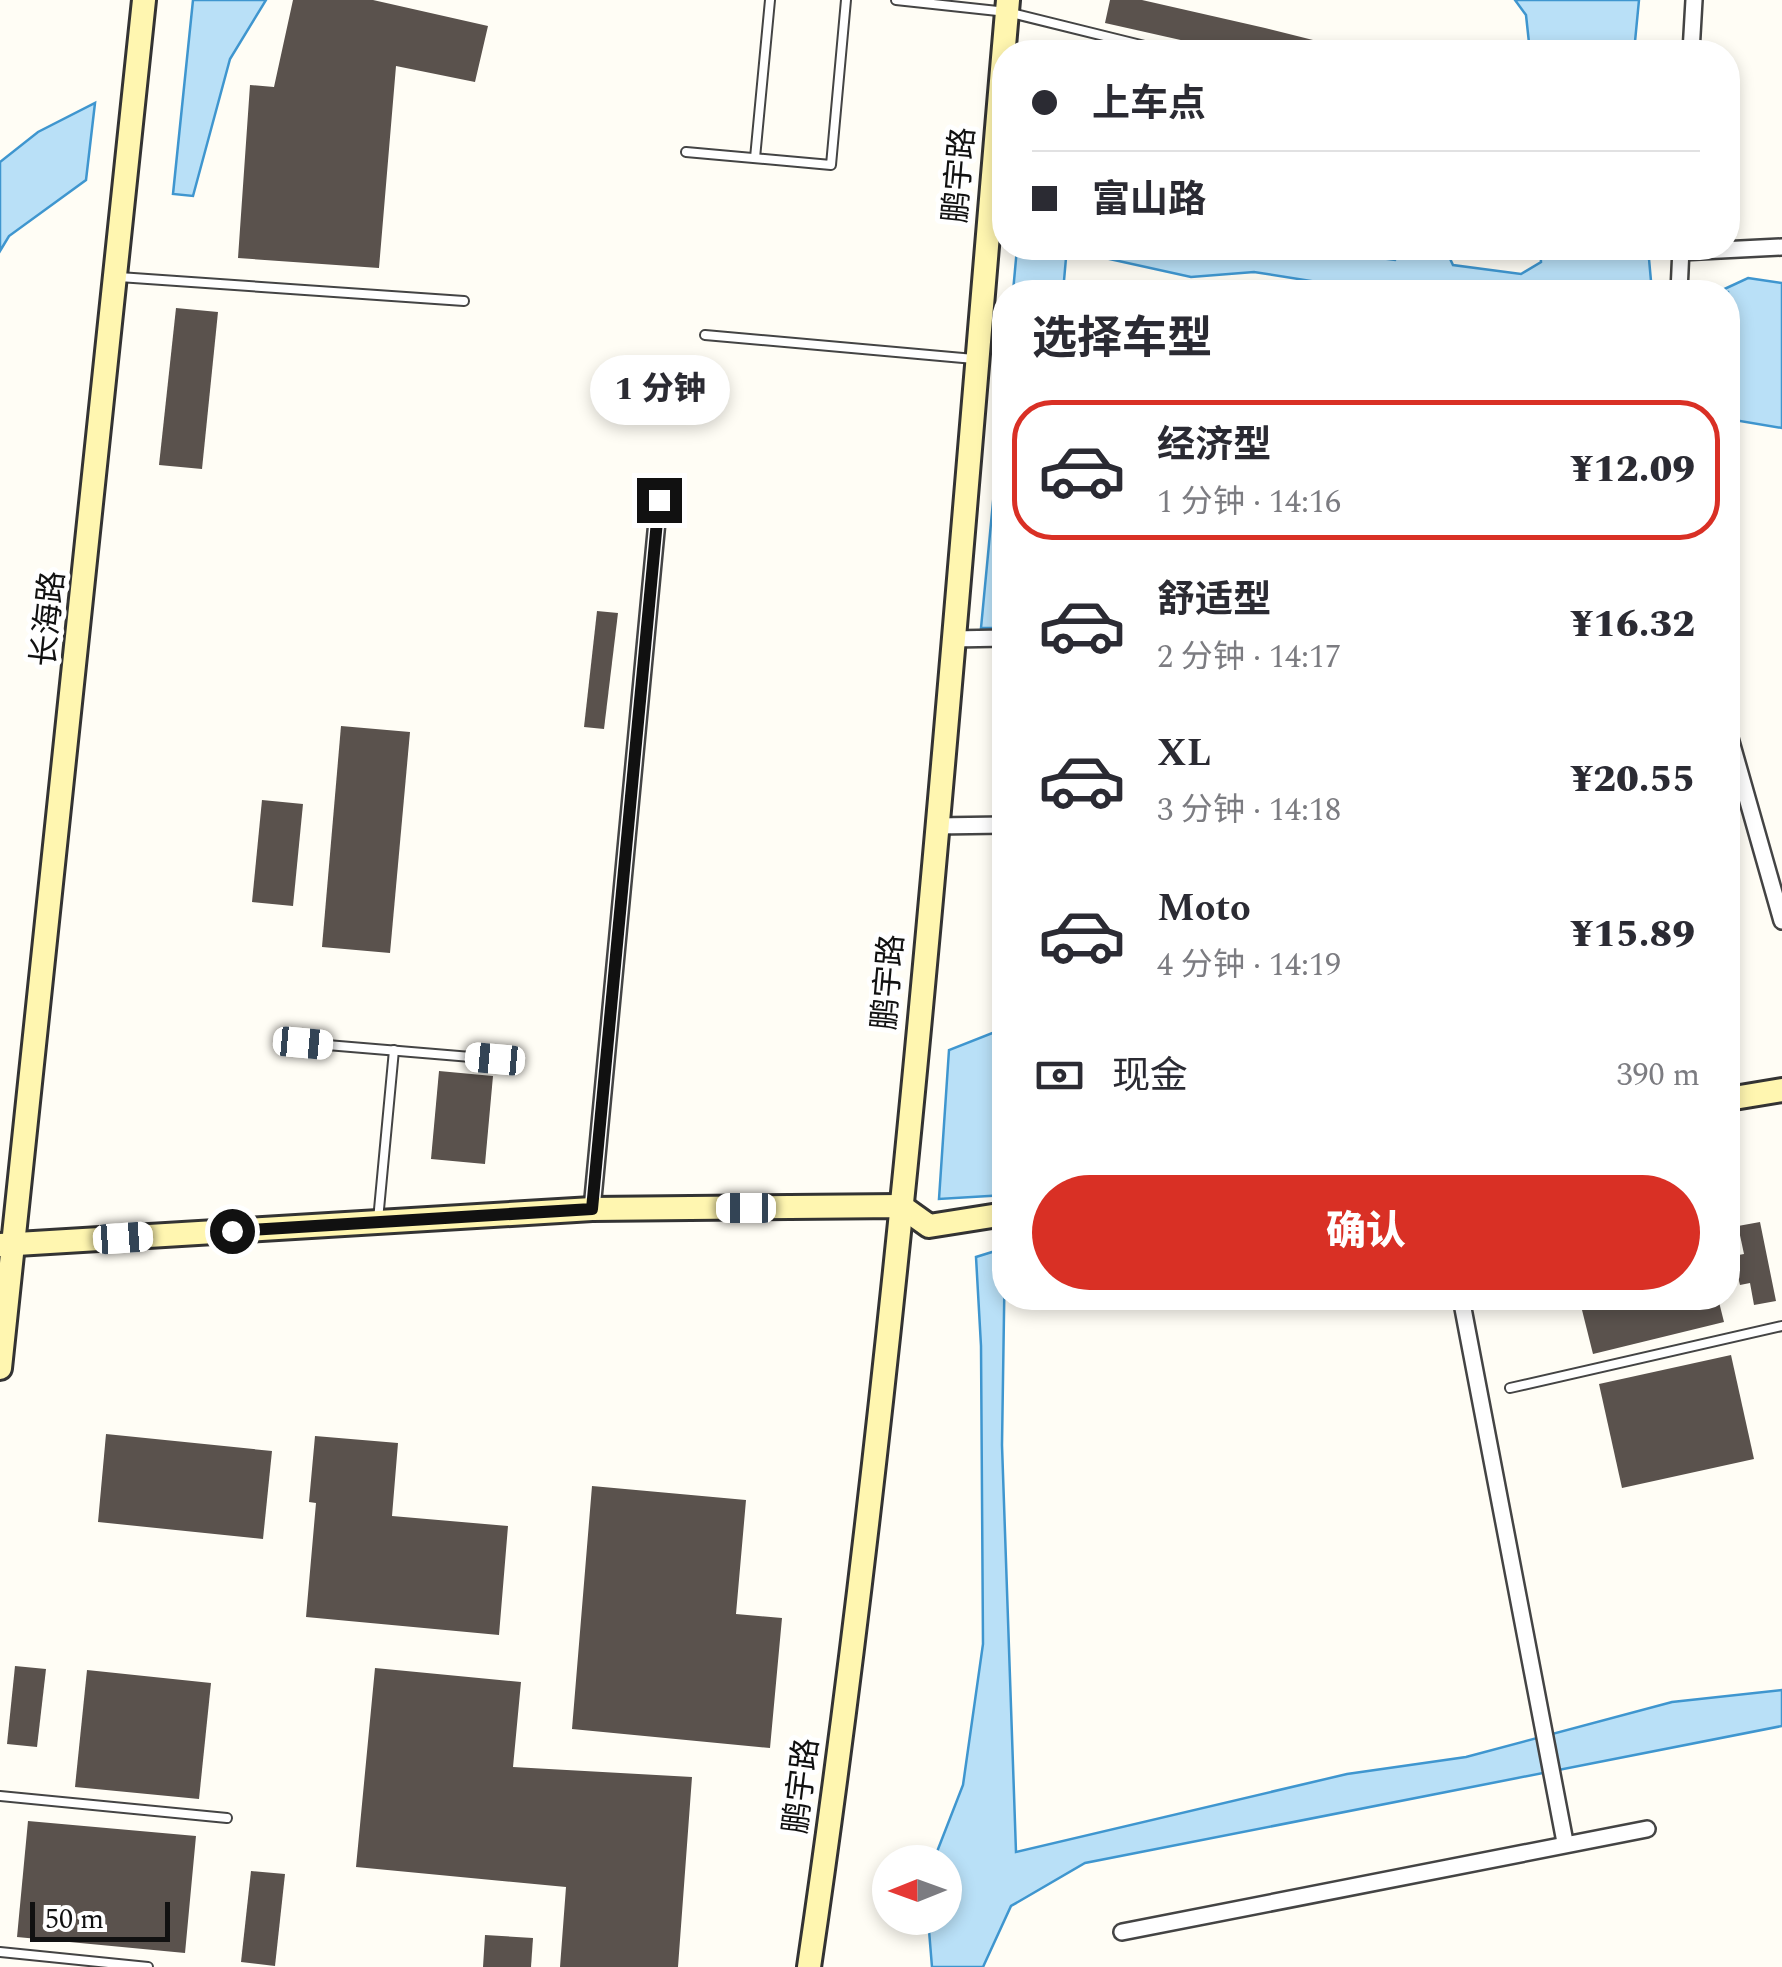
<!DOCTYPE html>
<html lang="zh">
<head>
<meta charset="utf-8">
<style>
  body { margin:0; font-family:Spectral,"Noto Sans SC",serif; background:#f7f7f7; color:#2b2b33; height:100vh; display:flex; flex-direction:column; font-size:38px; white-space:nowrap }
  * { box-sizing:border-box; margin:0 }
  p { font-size:32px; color:#7c7c81 }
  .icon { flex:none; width:55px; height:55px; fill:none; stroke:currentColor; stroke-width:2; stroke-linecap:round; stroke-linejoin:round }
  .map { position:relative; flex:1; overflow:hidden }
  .sheet { position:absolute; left:992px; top:280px; width:748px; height:1030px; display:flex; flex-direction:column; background:#fff; border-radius:40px; box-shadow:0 5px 15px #0003 }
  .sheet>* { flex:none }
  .top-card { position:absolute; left:992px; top:40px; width:748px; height:220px; border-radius:40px; box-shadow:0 5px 15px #0003; display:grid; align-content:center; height:220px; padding:0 40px; background:#fff }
  .needle { width:65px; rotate:269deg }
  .buttons { position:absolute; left:872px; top:1845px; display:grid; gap:20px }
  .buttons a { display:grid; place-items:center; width:90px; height:90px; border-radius:50%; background:#fff; box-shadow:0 5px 15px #0003; font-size:50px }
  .scale { position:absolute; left:30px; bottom:25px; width:140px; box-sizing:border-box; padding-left:10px; border:5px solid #111; border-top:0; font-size:28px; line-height:35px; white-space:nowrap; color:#111; -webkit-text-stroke:8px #fff; paint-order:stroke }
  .end { position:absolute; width:45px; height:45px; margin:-22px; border:12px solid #111; background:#fff; box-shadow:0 0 0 5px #fff }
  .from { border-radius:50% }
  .bubble { position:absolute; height:70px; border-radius:35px; background:#fff; box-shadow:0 5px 15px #0003; font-size:32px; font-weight:800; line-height:70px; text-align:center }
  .car { position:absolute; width:30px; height:60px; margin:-30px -15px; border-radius:12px; box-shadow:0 0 8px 2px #0007; background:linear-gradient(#fff 24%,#345 0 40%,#fff 0 76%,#345 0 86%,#fff 0) }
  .top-card b { display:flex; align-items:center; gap:35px; height:95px; font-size:38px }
  .top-card b+b { border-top:2px solid #e1e1e2 }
  .top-card i { width:25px; height:25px; background:#2b2b33 }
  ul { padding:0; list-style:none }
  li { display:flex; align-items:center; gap:30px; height:140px; margin:0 20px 15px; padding:0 20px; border:5px solid transparent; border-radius:40px }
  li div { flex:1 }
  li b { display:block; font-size:38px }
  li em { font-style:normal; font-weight:800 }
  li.selected { border-color:#d93025 }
  li>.icon { width:90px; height:90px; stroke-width:1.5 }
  h2 { padding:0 40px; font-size:45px; line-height:120px }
  .pay { display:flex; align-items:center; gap:25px; height:110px; padding:0 40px; font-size:38px }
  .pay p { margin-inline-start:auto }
  .button { display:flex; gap:20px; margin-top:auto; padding:20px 40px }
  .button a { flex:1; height:115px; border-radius:60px; background:#d93025; color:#fff; font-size:40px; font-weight:800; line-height:115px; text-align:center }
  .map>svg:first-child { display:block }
  .water { fill:#b9e0f7; stroke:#3f96cf; stroke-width:2.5 }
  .building { fill:#5a524d }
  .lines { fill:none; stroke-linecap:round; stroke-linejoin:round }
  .lane-casing { stroke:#444; stroke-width:12 }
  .street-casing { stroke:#444; stroke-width:20 }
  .secondary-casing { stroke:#333; stroke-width:28 }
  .lane { stroke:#fff; stroke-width:8 }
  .street { stroke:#fff; stroke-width:15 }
  .secondary { stroke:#fff6b0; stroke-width:22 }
  .route { stroke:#111; stroke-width:12 }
  .labels { text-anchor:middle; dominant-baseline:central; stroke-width:10; stroke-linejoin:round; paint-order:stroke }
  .street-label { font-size:32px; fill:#111; stroke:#fff }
</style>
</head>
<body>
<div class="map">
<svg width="1782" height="1967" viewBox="0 0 1782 1967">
  <rect width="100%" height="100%" fill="#fffdf5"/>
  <g class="water">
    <path d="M 193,0 L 266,0 L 230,59 L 193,196 L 173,194 Z"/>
    <path d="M 1515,0 L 1639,0 L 1634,52 L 1530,52 L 1526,15 Z"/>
    <path d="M 95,103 L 86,180 L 9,236 L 0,251 L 0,162 L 38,132 Z"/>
    <path d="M 1017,248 L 1304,248 L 1395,260 L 1404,248 L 1445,248 L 1453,265 L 1521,274 L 1541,262 L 1540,248 L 1648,248 L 1652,292 L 1380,292 L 1254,272 L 1191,277 L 1105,258 L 1066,258 L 1063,292 L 1013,292 Z"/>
    <path d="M 1748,278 L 1782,283 L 1782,428 L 1728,419 L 1728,292 L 1718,292 Z"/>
    <path d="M 1005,376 L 1005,628 L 981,628 Z"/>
    <path d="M 1000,1030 L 1005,1035 L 1005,1195 L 939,1199 L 949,1050 Z"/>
    <path d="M 1005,1248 L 1002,1445 L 1016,1852 L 1347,1774 L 1466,1757 L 1672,1702 L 1782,1690 L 1782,1726 L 1085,1863 L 1011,1906 L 983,1967 L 932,1967 L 928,1918 L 945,1918 L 945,1862 L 933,1862 L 963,1785 L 983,1644 L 981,1346 L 976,1257 Z"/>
  </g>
  <g class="building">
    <path d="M 293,0 L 373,0 L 488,26 L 475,82 L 396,66 L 379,268 L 238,258 L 250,85 L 274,87 Z"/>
    <path d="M 1110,0 L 1142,0 L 1265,28 L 1337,46 L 1336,52 L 1234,52 L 1105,23 Z"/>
    <path d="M 176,308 L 218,312 L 202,469 L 159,465 Z"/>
    <path d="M 597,611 L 618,613 L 604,729 L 584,727 Z"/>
    <path d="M 341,726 L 410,732 L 390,953 L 322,947 Z"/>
    <path d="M 262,800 L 303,804 L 293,906 L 252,902 Z"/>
    <path d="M 439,1071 L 493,1076 L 485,1164 L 431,1159 Z"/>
    <path d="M 1760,1222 L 1776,1301 L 1754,1305 L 1750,1283 L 1740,1285 L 1733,1256 L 1744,1254 L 1738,1226 Z"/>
    <path d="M 1579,1298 L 1718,1298 L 1724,1322 L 1593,1354 Z"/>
    <path d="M 1731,1355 L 1754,1459 L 1622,1488 L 1599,1384 Z"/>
    <path d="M 106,1434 L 272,1451 L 263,1539 L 98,1522 Z"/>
    <path d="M 315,1436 L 398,1443 L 392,1516 L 508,1526 L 499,1635 L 306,1617 L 316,1503 L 309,1502 Z"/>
    <path d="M 592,1486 L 746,1500 L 736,1614 L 782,1618 L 770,1748 L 572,1729 Z"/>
    <path d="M 15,1666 L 46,1669 L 37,1747 L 7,1744 Z"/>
    <path d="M 375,1668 L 521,1682 L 513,1767 L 692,1777 L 678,1967 L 560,1967 L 566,1887 L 356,1867 Z"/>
    <path d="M 87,1670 L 211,1683 L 199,1799 L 75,1787 Z"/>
    <path d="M 28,1821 L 196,1836 L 185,1953 L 17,1937 Z"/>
    <path d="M 251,1871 L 285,1874 L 275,1966 L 241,1962 Z"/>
    <path d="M 485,1935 L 533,1938 L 531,1967 L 483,1967 Z"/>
  </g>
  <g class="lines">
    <defs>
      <g id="lane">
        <path d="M 896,0 L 1007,12 L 1169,52"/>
        <path d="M 686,152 L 831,165 L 846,0"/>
        <path d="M 755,158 L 770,0"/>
        <path d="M 119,277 L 464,301"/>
        <path d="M 705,335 L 974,359"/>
        <path d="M 303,1043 L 495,1059"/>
        <path d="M 378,1220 L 394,1050"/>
        <path d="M 1510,1388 L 1782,1326"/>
        <path d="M 0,1796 L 227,1818"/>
        <path d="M 0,1952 L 148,1967"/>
      </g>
      <g id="street">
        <path d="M 1691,52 L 1694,0"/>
        <path d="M 1681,252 L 1782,247"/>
        <path d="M 1679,292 L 1681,248"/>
        <path d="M 952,639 L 1005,638"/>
        <path d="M 1728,731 L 1782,921"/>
        <path d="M 935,826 L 1005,825"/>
        <path d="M 592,1209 L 659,500"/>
        <path d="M 1461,1298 L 1565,1842"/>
        <path d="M 1122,1932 L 1647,1829"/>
      </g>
      <g id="secondary">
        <path d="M 1728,1099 L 1782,1090"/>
        <path d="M 0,1245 L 592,1209 L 901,1206 L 929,1226 L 1005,1214"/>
        <path d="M 0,1368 L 144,0"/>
        <path d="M 809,1967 C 905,1315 951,656 1008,0"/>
      </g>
    </defs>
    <use href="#lane" class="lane-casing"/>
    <use href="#street" class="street-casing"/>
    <use href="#secondary" class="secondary-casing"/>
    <use href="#lane" class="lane"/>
    <use href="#street" class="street"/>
    <use href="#secondary" class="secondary"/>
  </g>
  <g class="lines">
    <path class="route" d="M 232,1231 L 592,1209 L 659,500"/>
  </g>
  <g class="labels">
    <g class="street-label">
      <text transform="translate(960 175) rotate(-85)">鹏宇路</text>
      <text transform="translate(49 619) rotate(-84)">长海路</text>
      <text transform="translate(889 982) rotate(-85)">鹏宇路</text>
      <text transform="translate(802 1786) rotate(-83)">鹏宇路</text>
    </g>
  </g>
</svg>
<div class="buttons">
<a><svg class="needle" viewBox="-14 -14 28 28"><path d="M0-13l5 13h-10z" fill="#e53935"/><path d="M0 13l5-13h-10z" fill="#7c7c81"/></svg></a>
</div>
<div class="scale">50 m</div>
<i class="end from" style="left:232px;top:1231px"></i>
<i class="end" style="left:659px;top:500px"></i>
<div class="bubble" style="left:590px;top:355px;width:140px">1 分钟</div>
<i class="car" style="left:303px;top:1043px;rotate:95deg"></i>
<i class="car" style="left:495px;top:1059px;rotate:275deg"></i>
<i class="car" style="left:746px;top:1208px;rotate:270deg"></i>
<i class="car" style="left:123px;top:1238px;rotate:86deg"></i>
<div class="top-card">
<b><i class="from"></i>上车点</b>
<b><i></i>富山路</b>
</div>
<section class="sheet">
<h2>选择车型</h2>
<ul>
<li class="selected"><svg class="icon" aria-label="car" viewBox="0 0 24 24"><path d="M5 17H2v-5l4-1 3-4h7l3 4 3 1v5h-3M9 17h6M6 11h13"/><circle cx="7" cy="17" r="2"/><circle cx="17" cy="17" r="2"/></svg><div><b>经济型</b><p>1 分钟 · 14:16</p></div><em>¥12.09</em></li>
<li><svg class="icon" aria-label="car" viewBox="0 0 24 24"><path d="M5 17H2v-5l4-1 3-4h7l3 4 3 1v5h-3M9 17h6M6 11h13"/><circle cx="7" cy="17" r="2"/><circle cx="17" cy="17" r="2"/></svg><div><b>舒适型</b><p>2 分钟 · 14:17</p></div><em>¥16.32</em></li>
<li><svg class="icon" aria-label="car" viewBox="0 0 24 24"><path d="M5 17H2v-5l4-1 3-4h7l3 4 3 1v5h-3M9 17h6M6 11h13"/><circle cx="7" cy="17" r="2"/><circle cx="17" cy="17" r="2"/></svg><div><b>XL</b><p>3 分钟 · 14:18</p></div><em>¥20.55</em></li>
<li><svg class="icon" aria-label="car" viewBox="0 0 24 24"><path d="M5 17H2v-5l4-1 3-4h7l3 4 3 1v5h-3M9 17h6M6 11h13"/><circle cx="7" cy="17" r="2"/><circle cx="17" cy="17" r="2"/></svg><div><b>Moto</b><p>4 分钟 · 14:19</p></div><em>¥15.89</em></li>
</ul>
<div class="pay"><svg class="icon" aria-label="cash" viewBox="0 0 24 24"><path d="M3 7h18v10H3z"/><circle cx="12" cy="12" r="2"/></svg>现金<p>390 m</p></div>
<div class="button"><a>确认</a></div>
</section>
</div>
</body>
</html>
